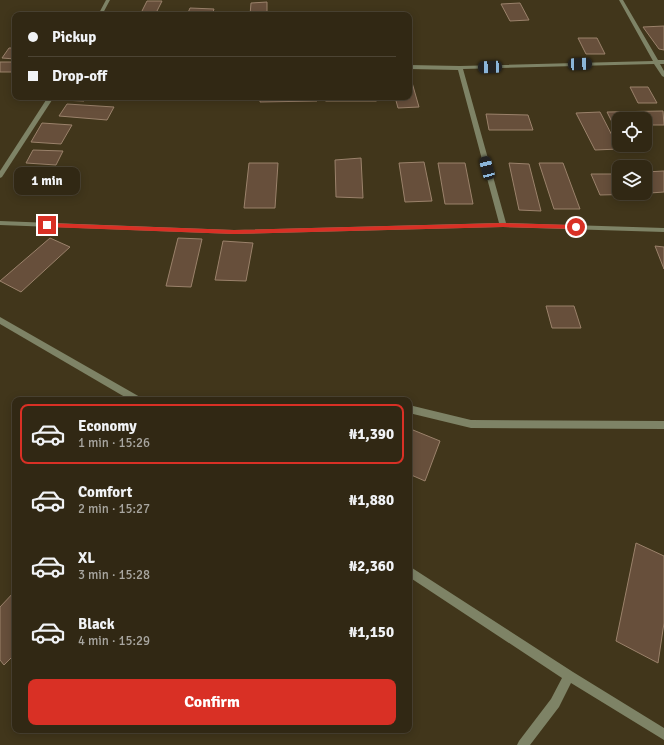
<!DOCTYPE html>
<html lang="en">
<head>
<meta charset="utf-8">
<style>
  body { margin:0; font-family:Signika,sans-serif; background:#3d3422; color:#f1f3f6; height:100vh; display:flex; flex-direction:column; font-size:15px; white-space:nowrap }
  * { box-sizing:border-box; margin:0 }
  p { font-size:13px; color:#a8a6a0 }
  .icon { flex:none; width:22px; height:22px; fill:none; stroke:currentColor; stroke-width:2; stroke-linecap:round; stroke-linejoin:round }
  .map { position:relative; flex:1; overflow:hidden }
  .side { position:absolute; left:12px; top:397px; width:400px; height:336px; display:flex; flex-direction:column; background:#312814; border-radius:8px; box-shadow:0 2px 10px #0003,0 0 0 1px #4c4434 }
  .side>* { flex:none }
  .guide { position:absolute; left:12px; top:12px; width:400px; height:88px; border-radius:8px; box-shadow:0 2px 10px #0003,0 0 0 1px #4c4434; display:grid; align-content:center; height:88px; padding:0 16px; background:#312814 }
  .controls { position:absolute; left:612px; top:112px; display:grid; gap:8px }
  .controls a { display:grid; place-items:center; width:40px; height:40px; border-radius:8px; background:#312814; box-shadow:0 2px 10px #0003,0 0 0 1px #4c4434; font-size:20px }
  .end { position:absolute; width:18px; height:18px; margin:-9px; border:5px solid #d93025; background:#fff; box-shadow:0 0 0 2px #fff }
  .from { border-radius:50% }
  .bubble { position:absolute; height:28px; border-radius:8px; background:#312814; box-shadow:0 2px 10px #0003,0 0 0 1px #4c4434; font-size:13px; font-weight:700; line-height:28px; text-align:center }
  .car { position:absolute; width:12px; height:24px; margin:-12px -6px; border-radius:5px; box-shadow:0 0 3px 1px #0007; background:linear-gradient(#222 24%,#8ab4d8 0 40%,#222 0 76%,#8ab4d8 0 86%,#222 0) }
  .guide b { display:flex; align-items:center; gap:14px; height:38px; font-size:15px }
  .guide b+b { border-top:1px solid #4c4434 }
  .guide i { width:10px; height:10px; background:#f1f3f6 }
  ul { padding:7px 0 0; list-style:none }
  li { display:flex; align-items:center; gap:12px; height:60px; margin:0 8px 6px; padding:0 8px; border:2px solid transparent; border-radius:8px }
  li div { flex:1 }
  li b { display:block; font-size:15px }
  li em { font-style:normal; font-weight:700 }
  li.active { border-color:#d93025 }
  li>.icon { width:36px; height:36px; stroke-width:1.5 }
  .button { display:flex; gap:8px; margin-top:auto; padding:8px 16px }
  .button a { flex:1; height:46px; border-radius:8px; background:#d93025; color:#fff; font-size:16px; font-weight:700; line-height:46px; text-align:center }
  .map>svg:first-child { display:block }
  .building { fill:#674f3b; stroke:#9b826b }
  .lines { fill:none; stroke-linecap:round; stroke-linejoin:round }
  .street { fill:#7e8366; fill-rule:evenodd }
  .route { fill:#d93025 }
</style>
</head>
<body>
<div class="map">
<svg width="664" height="745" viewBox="0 0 664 745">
  <rect width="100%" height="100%" fill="#41361b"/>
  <g class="building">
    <path d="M 147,1 L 162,1 L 155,15 L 140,15 Z"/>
    <path d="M 267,2 L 267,15 L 250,15 L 251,3 Z"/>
    <path d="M 520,3 L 529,20 L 510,21 L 501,4 Z"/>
    <path d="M 190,8 L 214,9 L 212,15 L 187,15 Z"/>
    <path d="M 664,26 L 664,50 L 659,49 L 643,27 Z"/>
    <path d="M 578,38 L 597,38 L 605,54 L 586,54 Z"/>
    <path d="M 9,48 L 15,48 L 15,59 L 2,58 Z"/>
    <rect x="0" y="62" width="15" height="10"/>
    <path d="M 411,79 L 419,107 L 398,108 L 395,97 L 409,97 L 409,80 Z"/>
    <path d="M 630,87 L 648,87 L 657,103 L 638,103 Z"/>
    <path d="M 62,97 L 86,97 L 84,101 L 61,100 Z"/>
    <path d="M 192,97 L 244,97 L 243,99 L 191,99 Z"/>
    <path d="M 260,97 L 317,97 L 317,101 L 260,102 Z"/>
    <rect x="326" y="97" width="50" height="4"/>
    <path d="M 67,104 L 114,107 L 107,120 L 59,116 Z"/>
    <path d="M 663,111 L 664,125 L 645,125 L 645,119 L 619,119 L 619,126 L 614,126 L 607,112 Z"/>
    <path d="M 600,112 L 619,149 L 595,150 L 576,113 Z"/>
    <path d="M 486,114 L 528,115 L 533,130 L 489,130 Z"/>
    <path d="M 42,123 L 72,125 L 61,144 L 31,142 Z"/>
    <path d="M 33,150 L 63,151 L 56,165 L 26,163 Z"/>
    <path d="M 361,158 L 363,198 L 336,197 L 335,160 Z"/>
    <path d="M 424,162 L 432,201 L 405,202 L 399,163 Z"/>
    <path d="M 249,163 L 278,163 L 275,208 L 244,208 Z"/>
    <path d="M 438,163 L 465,163 L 473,204 L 445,204 Z"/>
    <path d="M 509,163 L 529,164 L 541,211 L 519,210 Z"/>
    <path d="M 539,163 L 563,163 L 580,209 L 554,209 Z"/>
    <path d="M 664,171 L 664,192 L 650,193 L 645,184 L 645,172 Z"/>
    <path d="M 591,174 L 619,174 L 619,193 L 641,194 L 600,195 Z"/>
    <path d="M 50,238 L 70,247 L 21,292 L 0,281 Z"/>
    <path d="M 178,238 L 202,239 L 191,287 L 166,286 Z"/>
    <path d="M 223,241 L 253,243 L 246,281 L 215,280 Z"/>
    <path d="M 655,246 L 664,247 L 664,269 Z"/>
    <path d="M 546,306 L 574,306 L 581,328 L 552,328 Z"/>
    <path d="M 413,430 L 440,441 L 425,481 L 409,474 L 409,439 Z"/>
    <path d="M 636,543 L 664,556 L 664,623 L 658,663 L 616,641 Z"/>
    <path d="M 15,591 L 15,654 L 4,665 L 0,660 L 0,607 Z"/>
  </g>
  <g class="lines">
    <g class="street">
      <path d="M 106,0 L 110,0 L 102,15 L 98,15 Z"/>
      <path d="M 619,0 L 623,0 L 658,60 L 664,60 L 664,64 L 660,64 L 664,71 L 664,77 L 662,76 L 654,64 L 463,69 L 506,223 L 664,228 L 664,232 L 503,227 L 234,234 L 0,225 L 0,221 L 234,230 L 499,223 L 458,70 L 409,69 L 409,65 L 460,66 L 653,61 Z"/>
      <path d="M 48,97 L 54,97 L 2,177 L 0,178 L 0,171 Z"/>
      <path d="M 0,317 L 140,397 L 141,400 L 130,400 L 0,324 Z"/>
      <path d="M 409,405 L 471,420 L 664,421 L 664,429 L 471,428 L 409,413 Z"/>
      <path d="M 409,566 L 573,672 L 664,728 L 664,740 L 571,683 L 559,707 L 530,745 L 517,745 L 519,741 L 551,699 L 562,678 L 409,577 Z"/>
    </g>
  </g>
  <path class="route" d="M 47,223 L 234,230 L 503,223 L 576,225 L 579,227 L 576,229 L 503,227 L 234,234 L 47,227 L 44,225 Z"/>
</svg>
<div class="controls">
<a><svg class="icon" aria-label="locate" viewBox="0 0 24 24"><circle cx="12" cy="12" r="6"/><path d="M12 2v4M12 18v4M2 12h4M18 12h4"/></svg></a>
<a><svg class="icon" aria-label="layers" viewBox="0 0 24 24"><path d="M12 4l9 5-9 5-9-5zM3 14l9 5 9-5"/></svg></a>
</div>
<i class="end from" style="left:576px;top:227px"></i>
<i class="end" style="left:47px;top:225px"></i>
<div class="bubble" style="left:14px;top:167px;width:66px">1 min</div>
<i class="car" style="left:580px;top:64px;rotate:88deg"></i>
<i class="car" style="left:490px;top:67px;rotate:268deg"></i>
<i class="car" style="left:487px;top:168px;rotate:345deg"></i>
<div class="guide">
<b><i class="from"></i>Pickup</b>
<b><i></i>Drop-off</b>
</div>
<section class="side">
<ul>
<li class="active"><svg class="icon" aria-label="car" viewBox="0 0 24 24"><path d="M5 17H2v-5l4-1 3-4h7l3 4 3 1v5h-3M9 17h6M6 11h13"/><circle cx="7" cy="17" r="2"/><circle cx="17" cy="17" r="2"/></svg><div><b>Economy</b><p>1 min · 15:26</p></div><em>₦1,390</em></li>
<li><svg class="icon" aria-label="car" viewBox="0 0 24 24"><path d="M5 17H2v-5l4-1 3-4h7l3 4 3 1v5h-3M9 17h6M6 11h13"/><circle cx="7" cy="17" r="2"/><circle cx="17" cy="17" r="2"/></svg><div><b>Comfort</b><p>2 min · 15:27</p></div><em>₦1,880</em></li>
<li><svg class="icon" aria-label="car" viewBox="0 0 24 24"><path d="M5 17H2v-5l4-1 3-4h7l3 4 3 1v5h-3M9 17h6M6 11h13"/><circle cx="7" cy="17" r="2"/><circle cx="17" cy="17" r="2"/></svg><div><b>XL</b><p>3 min · 15:28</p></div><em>₦2,360</em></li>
<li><svg class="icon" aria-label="car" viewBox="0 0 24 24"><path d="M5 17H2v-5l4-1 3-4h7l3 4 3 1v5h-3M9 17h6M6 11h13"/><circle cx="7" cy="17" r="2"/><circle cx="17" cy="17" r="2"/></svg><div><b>Black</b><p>4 min · 15:29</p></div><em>₦1,150</em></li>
</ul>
<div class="button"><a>Confirm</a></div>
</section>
</div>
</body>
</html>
